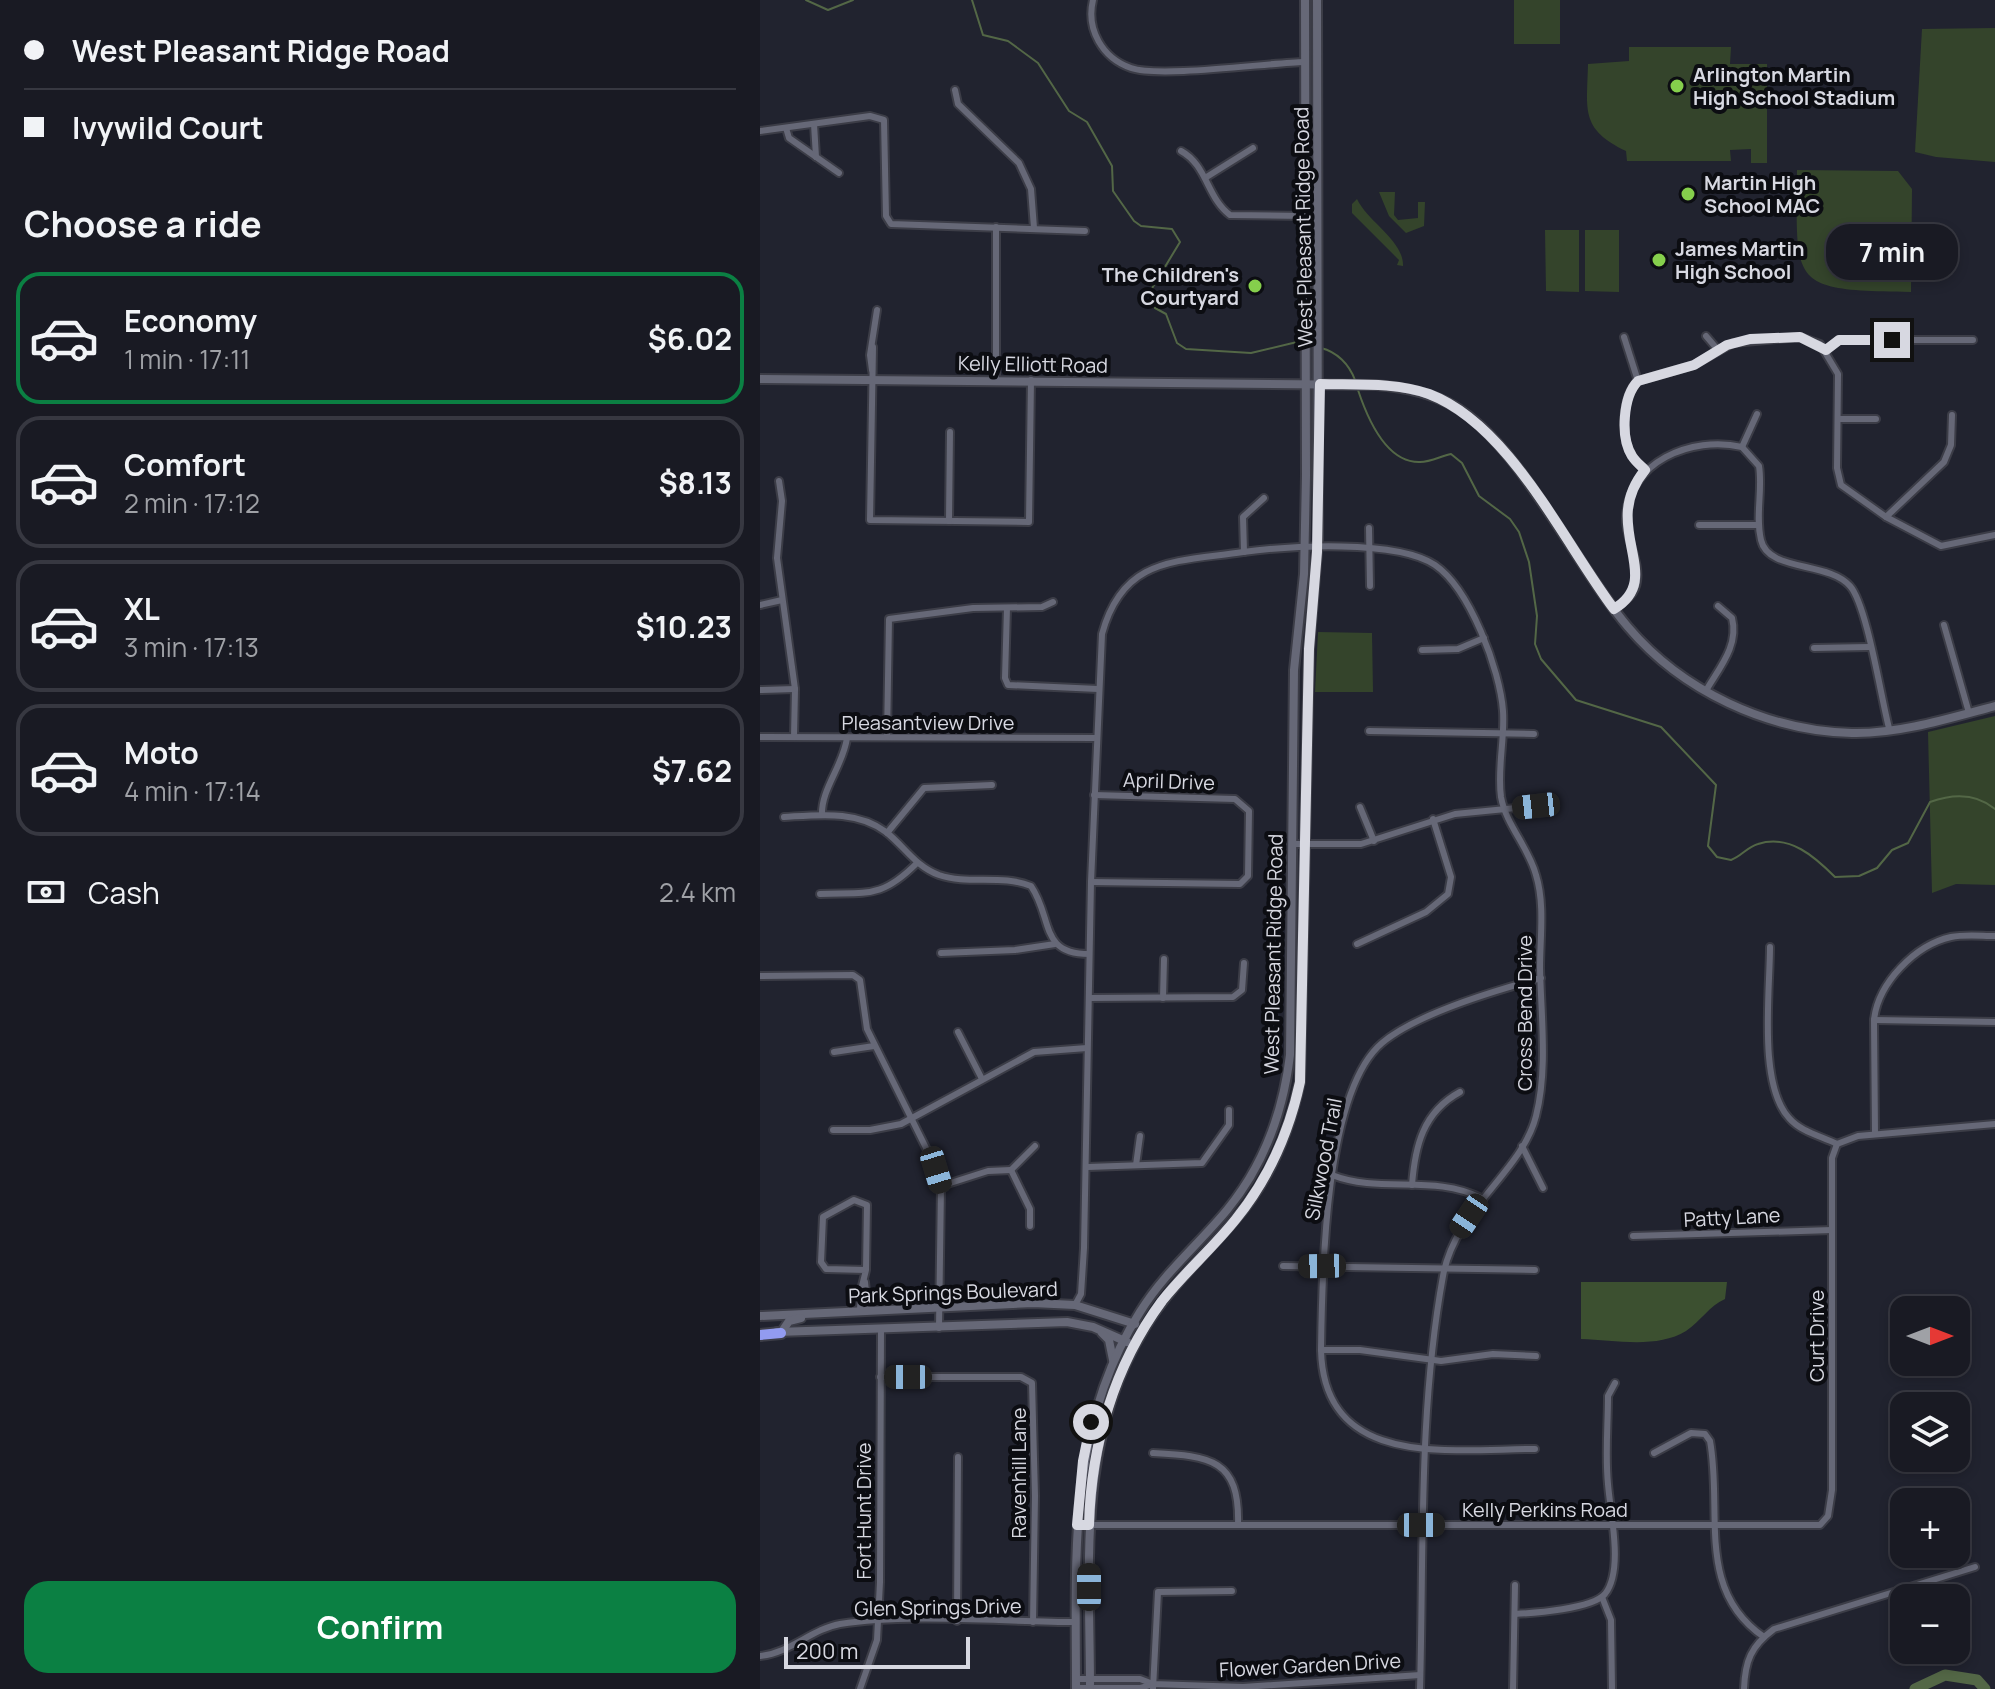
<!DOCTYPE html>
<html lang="en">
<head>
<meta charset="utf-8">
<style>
  body { margin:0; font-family:Manrope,sans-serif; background:#262730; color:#f1f3f6; height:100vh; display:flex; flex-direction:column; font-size:30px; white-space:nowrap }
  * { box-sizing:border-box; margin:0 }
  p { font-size:26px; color:#9fa1a6 }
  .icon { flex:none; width:44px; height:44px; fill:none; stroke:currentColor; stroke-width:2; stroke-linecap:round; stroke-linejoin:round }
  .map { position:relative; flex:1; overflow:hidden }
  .sheet { display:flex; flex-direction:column; background:#191a23; width:760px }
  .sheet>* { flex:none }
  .guide { display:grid; align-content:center; height:176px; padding:0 24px; background:#191a23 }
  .needle { width:52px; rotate:90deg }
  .buttons { position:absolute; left:1130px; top:1296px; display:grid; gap:16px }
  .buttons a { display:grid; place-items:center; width:80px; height:80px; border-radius:16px; background:#191a23; box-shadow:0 4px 12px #0003,0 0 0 2px #373841; font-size:40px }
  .scale { position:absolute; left:24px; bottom:20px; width:186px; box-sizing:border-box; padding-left:8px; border:4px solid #d7d8e1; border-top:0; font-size:22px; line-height:28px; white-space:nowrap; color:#d7d8e1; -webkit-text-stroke:6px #0c0d12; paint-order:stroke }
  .end { position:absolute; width:36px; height:36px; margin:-18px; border:10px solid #d7d8e1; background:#111; box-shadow:0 0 0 4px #111 }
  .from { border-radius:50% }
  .bubble { position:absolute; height:56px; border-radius:24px; background:#191a23; box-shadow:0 4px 12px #0003,0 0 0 2px #373841; font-size:26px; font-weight:700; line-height:56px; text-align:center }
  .car { position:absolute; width:24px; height:48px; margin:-24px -12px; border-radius:10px; box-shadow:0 0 6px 2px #0007; background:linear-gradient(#222 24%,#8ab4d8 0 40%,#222 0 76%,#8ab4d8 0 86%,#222 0) }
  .guide b { display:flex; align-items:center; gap:28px; height:76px; font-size:30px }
  .guide b+b { border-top:2px solid #373841 }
  .guide i { width:20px; height:20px; background:#f1f3f6 }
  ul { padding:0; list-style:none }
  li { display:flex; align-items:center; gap:24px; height:132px; margin:0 16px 12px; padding:0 8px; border:4px solid #373841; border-radius:24px }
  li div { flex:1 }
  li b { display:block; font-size:30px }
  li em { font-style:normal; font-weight:700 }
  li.on { border-color:#0b8043 }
  li>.icon { width:72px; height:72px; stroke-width:1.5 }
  h2 { padding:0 24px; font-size:36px; line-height:96px }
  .pay { display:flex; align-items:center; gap:20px; height:88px; padding:0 24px; font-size:30px }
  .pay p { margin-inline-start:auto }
  .button { display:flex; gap:16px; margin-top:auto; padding:16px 24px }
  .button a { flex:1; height:92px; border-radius:24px; background:#0b8043; color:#fff; font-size:32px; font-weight:700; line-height:92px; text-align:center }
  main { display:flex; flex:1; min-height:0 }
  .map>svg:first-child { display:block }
  .green { fill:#34442b }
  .forest { fill:#3c5030 }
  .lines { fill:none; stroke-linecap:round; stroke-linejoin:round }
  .stream { stroke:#536746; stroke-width:2 }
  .river { stroke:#536746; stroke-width:11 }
  .street-casing { stroke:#3c3d47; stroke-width:10 }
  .secondary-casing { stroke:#3c3d47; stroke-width:12 }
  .highway-casing { stroke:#3c3d47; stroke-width:14 }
  .street { stroke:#666877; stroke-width:6 }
  .secondary { stroke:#666877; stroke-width:8 }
  .highway { stroke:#929bf0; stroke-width:10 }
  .route { stroke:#d7d8e1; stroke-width:10 }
  .poi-dot { fill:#85cf4c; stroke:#0c0d12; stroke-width:3 }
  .labels { text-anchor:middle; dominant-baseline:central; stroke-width:8; stroke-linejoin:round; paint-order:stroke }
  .poi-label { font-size:20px; font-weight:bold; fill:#d7d8e1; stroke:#0c0d12; text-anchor:start }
  .street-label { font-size:20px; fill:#d7d8e1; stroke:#0c0d12 }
</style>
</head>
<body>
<main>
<section class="sheet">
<div class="guide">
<b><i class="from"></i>West Pleasant Ridge Road</b>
<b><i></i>Ivywild Court</b>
</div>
<h2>Choose a ride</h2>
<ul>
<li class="on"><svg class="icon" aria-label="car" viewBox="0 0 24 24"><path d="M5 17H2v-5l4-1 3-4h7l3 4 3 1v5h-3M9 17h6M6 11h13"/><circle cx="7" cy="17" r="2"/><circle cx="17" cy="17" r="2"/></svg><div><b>Economy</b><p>1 min · 17:11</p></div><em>$6.02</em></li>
<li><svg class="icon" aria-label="car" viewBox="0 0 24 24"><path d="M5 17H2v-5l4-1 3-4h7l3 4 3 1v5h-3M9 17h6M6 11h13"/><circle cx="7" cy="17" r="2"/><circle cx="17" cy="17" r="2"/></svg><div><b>Comfort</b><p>2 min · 17:12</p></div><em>$8.13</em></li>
<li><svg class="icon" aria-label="car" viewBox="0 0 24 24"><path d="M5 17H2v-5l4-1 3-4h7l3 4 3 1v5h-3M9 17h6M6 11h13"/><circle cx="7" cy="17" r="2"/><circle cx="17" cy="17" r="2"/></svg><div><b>XL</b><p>3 min · 17:13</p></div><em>$10.23</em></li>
<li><svg class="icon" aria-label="car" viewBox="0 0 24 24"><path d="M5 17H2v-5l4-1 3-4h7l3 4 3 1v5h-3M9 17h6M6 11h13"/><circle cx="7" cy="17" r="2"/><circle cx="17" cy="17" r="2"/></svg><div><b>Moto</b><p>4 min · 17:14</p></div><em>$7.62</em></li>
</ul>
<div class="pay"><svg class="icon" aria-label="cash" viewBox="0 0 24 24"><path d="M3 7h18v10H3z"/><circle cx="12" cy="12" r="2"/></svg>Cash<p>2.4 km</p></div>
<div class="button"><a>Confirm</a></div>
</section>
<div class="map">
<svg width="1235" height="1689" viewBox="0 0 1235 1689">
  <rect width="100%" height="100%" fill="#21232f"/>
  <g class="green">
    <rect x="754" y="0" width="46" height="44"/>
    <path d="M 1235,28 L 1235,162 L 1176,157 L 1155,152 L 1162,29 Z"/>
    <path d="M 869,47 L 971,47 L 970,64 L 1007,64 L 1007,163 L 991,163 L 991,149 L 970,150 L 971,161 L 867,161 L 866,151 C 820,129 827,110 828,64 L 869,61 Z"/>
    <path d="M 1037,170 L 1138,171 L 1152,189 L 1151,292 C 1030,290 1036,287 1037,170 Z"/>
    <path d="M 619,192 L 635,192 L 634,215 L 638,220 L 658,218 L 658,202 L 665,202 L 664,226 L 646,233 L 629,216 Z"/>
    <path d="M 597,199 C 608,222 644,241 643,266 L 637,265 L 639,260 L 592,213 L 592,204 Z"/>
    <path d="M 785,230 L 819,230 L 819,292 L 786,291 Z"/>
    <path d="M 825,230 L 859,230 L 859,292 L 825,291 Z"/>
    <path d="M 558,632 L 612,633 L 613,692 L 555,692 Z"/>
    <path d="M 1235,716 L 1235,885 L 1196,884 L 1172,893 L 1168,732 Z"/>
  </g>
  <path class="forest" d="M 821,1282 L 967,1282 L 965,1299 C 949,1306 941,1321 926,1331 C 897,1349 855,1340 821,1339 Z"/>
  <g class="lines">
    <g class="stream">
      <path d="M 46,0 L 68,10 L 93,0"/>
      <path d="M 212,0 L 223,35 L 248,41 L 278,63 L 309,111 L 327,122 L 352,166 L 353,191 L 374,221 L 381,226 L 412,229 L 420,242 L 391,290 L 395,308 L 406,314 L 417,343 L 426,349 L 491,353 L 537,342 L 543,344"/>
      <path d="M 561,348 C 577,352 589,364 595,380"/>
      <path d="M 598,390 C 607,417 626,463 660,462 C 671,462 681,456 691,454 L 702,463 L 719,496 L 750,519 L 759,532 L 769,562 L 777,616 L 775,644 L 781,659 L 816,700 L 901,727 L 956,785 L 948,846 L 957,857 L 971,860 C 982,856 987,847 998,844 C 1030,834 1055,857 1075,877 L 1099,876 L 1117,868 L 1132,850 L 1148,843 L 1170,802 C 1192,794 1216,793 1235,809"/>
    </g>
    <path class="river" d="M 1155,1689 L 1185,1675 L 1217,1680 L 1225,1689"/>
    <defs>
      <g id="street">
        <path d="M 333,0 C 326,29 342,58 371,68 C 400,78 507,63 544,62"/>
        <path d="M 195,90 L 198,104 L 259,163 L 271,189 L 274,228"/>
        <path d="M 54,124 L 56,157"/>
        <path d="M 26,128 L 29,138 L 79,173"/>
        <path d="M 0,131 L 110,116 L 124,120 L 126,216 L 131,224 L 325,231"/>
        <path d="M 421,151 C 447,165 447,198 470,215 L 546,216"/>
        <path d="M 445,178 L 493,148"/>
        <path d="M 236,227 L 236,380"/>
        <path d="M 946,336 L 958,350"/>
        <path d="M 864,337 L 878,381"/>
        <path d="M 113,347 L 110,520 L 269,522 L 271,380"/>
        <path d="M 1066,350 L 1079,340 L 1213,340"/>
        <path d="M 112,370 L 110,355 L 117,310"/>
        <path d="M 1078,419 L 1116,419"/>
        <path d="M 982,447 L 997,414"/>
        <path d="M 885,470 C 881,466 875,461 872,456 C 860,437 862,396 878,381 L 934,365 L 973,343 L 1040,337 L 1060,344 L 1078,374 L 1077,468 L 1081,485 L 1126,517 L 1181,546 L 1235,535"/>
        <path d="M 19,481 L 22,501 L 17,558 L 35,689 L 34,737"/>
        <path d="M 1126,517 L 1184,462 L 1191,445 L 1192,415"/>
        <path d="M 189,521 L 190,432"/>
        <path d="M 939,525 L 999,525"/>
        <path d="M 609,528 L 610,586"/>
        <path d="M 484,552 L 483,517 L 504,498"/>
        <path d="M 0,605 L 22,600"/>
        <path d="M 247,608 L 245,678 L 248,685 L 338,689"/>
        <path d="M 854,609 C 864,602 876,594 877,581 C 880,561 866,540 866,519 C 867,462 932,435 982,447 L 999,466 C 1003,490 995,516 1001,540 C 1008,572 1068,561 1090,586 C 1107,605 1121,698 1129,728"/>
        <path d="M 1184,625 L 1209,713"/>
        <path d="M 1054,648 L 1109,647"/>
        <path d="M 662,650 L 698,649 L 724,638"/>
        <path d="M 947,689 C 960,667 979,645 972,618 L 958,606"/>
        <path d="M 0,690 L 35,689"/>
        <path d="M 609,731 L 774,734"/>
        <path d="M 0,737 L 336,738"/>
        <path d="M 127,737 L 129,619 L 213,608 L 282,607 L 293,602"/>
        <path d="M 600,807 L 614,841"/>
        <path d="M 62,815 C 61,789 83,766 87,738"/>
        <path d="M 24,817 C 59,815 97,810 126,832 C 145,847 155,866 179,875 C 208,885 242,874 271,886 C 293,918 279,954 329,954"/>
        <path d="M 127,833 L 164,788 L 232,785"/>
        <path d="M 532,844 L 601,844 L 695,814 L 776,806"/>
        <path d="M 331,882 L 480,884 L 488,876 L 489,811 L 475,799 L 334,795"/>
        <path d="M 60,894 C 108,892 121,899 157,863"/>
        <path d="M 597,944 L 666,912 L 688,894 L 691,877 L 673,819"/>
        <path d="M 1010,947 C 1010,991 998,1084 1029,1118 C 1041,1132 1061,1136 1077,1144"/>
        <path d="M 181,953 L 255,950 L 295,944"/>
        <path d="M 0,976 L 93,975 L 100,980 L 107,1029 L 173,1162 L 181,1186 L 179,1328"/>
        <path d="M 329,998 L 473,997 L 482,990 L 484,963"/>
        <path d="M 403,998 L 404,959"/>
        <path d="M 1114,1020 L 1235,1022"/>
        <path d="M 198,1032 L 222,1079"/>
        <path d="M 74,1052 L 114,1046"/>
        <path d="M 73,1130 L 110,1130 L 141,1124 L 274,1052 L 327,1048"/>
        <path d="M 1115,1134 L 1114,1020 C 1118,983 1155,945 1191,937 C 1205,934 1221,936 1235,936"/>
        <path d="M 1077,1144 L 1098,1136 L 1235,1124"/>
        <path d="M 762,1146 L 783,1188"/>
        <path d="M 376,1165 L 380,1136"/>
        <path d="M 328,1167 L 442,1163 L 469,1125 L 469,1110"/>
        <path d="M 251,1170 L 270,1209 L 270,1226"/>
        <path d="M 251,1170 L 275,1146"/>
        <path d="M 572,1175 C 620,1194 675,1174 721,1198"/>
        <path d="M 652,1185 C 655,1146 663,1112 700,1092"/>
        <path d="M 181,1186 L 228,1171 L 251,1170"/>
        <path d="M 873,1236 L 1072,1230"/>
        <path d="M 523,1266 L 775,1270"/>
        <path d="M 105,1282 L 108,1310"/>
        <path d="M 315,1305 L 321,1294 L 324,1248 L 331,882 L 342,634 C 363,557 415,562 483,552 C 528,546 636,539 675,565 C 710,589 740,670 743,711 C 745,739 737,769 741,797 C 746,825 769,848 776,875 C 785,904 780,938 780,968 C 781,1016 788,1069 776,1116 C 762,1172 695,1209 683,1276 C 658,1413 664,1551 660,1689"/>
        <path d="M 100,1310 L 101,1290 L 106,1270 L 107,1205 L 94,1200 L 63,1217 L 61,1262 L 66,1269 L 106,1270"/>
        <path d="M 561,1350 L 600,1350 L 681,1361 L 733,1354 L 776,1356"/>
        <path d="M 120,1377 L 261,1377 L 272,1383 L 275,1496 L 273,1622"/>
        <path d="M 775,1449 C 691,1449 564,1470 561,1350 C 562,1277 564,1092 622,1043 C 656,1014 737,990 781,978"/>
        <path d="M 393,1453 C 450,1456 480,1459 478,1525"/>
        <path d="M 894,1453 L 931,1433 L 945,1434 L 950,1441 C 963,1511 935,1590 1004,1637"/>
        <path d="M 318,1525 L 1060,1525 L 1068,1516 L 1072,1490 L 1072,1158 L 1077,1144"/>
        <path d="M 842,1597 L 851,1620 L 852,1689"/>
        <path d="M 755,1614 C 774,1613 832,1609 845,1594 C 864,1570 850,1512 848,1484 C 845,1455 848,1425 848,1396 L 855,1383"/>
        <path d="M 197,1621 L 198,1457"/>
        <path d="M 0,1656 C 30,1653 52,1629 80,1624 C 151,1613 243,1622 316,1622"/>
        <path d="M 316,1679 L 380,1679 L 393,1684 L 483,1687 L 660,1675"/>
        <path d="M 316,1688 L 380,1688 L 393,1684"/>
        <path d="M 100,1689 L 117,1640 L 120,1582 L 121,1330"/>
        <path d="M 393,1689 L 398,1592 L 472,1591"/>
        <path d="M 753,1689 L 755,1585"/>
        <path d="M 984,1689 C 985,1661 991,1646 1014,1629 L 1215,1567"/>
      </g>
      <g id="secondary">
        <path d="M 0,379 L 616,385 C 642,387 669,392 692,405 C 759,442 815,565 868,627 C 922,691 1008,731 1092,733 C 1139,734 1190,718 1235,706"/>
        <path d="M 0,1316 L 273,1303 L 315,1305 L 375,1324"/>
        <path d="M 17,1332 L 307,1322 L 333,1327 L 367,1342"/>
        <path d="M 21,1333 L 29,1321 L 41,1318"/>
        <path d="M 342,1333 L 349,1340 L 353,1360"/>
        <path d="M 316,1689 C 316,1559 307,1426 380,1312 C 404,1273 438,1245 467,1210 C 504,1165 523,1113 530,1055 L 534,670 L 544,574 L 546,476 L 545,0"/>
        <path d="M 330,1689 C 330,1566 316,1439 384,1329 C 408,1288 443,1257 473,1222 C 509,1182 529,1133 540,1082 L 549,649 L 558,539 L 557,0"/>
      </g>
      <path id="highway" d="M 0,1335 L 21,1333"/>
    </defs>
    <use href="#street" class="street-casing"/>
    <use href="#secondary" class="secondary-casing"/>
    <use href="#highway" class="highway-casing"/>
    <use href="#street" class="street"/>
    <use href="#secondary" class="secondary"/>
    <use href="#highway" class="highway"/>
  </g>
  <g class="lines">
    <path class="route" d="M 331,1422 L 323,1461 L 317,1525 L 329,1525 C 331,1445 354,1366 402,1301 C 425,1272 453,1248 476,1219 C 509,1178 529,1133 540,1082 L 549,649 L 557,552 L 560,384 C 595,385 635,382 669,394 C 750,425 803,541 854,609 C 907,577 838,527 885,470 C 881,466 875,461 872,456 C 860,437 863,396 878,381 L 934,365 L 967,345 L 990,339 L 1040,337 L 1066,350 L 1079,340 L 1132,340"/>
  </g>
  <g class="poi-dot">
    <circle cx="917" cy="86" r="8"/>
    <circle cx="928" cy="194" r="8"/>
    <circle cx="899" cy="260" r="8"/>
    <circle cx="495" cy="286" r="8"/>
  </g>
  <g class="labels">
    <g class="poi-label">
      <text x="933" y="74">Arlington Martin<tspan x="933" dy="23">High School Stadium</tspan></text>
      <text x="944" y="182">Martin High<tspan x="944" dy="23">School MAC</tspan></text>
      <text x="915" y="248">James Martin<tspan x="915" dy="23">High School</tspan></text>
      <text x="479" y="274" text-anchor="end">The Children's<tspan x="479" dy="23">Courtyard</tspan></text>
    </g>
    <g class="street-label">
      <text transform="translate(543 227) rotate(-91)">West Pleasant Ridge Road</text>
      <text transform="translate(273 364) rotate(1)">Kelly Elliott Road</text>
      <text x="168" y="722">Pleasantview Drive</text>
      <text transform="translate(409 781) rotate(2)">April Drive</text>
      <text transform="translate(513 954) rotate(-89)">West Pleasant Ridge Road</text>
      <text transform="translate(764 1013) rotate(-90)">Cross Bend Drive</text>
      <text transform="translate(563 1159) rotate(-79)">Silkwood Trail</text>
      <text transform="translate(972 1217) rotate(-3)">Patty Lane</text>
      <text transform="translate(193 1292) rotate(-2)">Park Springs Boulevard</text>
      <text transform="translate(1056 1336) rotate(-90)">Curt Drive</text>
      <text transform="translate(258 1473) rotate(-90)">Ravenhill Lane</text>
      <text x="785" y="1509">Kelly Perkins Road</text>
      <text transform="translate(103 1511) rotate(-90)">Fort Hunt Drive</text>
      <text transform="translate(178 1607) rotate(-1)">Glen Springs Drive</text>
      <text transform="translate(550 1665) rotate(-3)">Flower Garden Drive</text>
    </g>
  </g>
</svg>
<div class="buttons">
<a><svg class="needle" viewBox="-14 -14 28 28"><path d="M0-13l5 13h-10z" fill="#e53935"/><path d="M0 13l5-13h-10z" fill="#9fa1a6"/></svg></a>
<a><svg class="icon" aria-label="layers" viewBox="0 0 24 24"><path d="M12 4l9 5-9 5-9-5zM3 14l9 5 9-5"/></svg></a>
<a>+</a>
<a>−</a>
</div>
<div class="scale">200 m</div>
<i class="end from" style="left:331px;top:1422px"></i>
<i class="end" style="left:1132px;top:340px"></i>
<div class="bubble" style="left:1066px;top:224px;width:132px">7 min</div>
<i class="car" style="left:776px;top:806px;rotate:264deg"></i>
<i class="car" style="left:176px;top:1170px;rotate:163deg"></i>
<i class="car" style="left:709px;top:1216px;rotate:214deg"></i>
<i class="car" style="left:562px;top:1266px;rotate:269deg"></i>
<i class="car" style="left:148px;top:1377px;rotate:270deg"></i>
<i class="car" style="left:661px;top:1525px;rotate:90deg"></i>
<i class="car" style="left:329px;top:1587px;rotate:0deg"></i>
</div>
</main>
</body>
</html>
